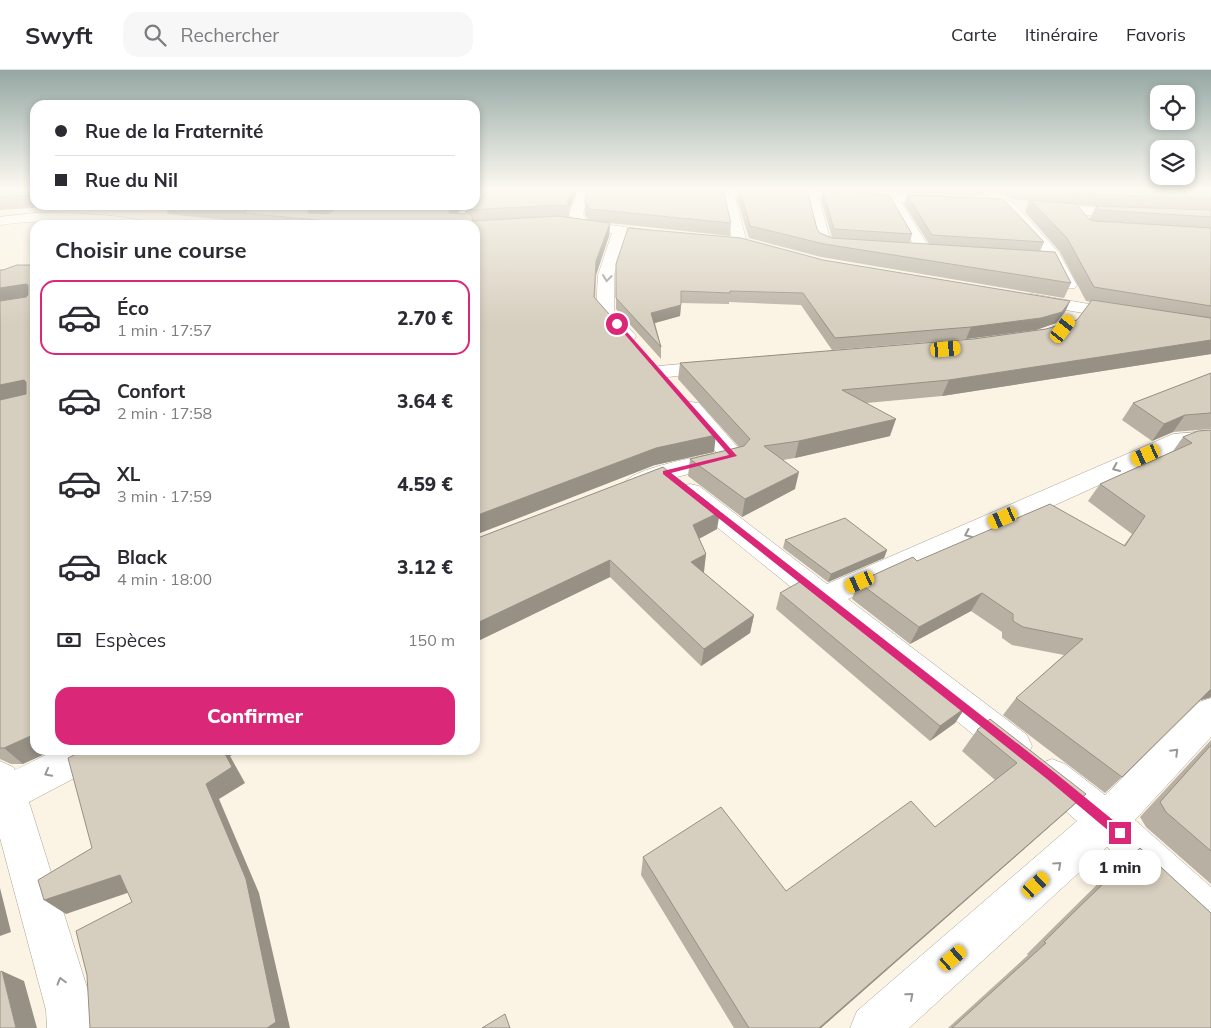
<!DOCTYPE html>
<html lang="fr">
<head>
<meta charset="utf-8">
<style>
  body { margin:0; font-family:Mulish,sans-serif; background:#f7f7f7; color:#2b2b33; height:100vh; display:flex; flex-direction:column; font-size:19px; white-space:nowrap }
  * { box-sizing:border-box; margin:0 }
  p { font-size:16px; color:#7c7c81 }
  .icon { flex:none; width:28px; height:28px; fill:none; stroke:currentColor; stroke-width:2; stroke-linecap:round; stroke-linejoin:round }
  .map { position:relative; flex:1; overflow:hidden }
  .panel { position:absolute; left:30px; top:150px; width:450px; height:535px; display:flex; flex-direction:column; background:#fff; border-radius:15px; box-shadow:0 2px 8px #0003 }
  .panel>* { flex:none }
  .banner { position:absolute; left:30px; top:30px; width:450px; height:110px; border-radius:15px; box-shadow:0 2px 8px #0003; display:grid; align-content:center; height:110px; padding:0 25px; background:#fff }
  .buttons { position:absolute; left:1150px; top:15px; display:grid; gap:10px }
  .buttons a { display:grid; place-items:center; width:45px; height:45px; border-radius:10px; background:#fff; box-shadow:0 2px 8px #0003; font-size:25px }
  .end { position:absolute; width:22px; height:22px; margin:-11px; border:6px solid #db2777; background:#fff; box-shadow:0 0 0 2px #fff }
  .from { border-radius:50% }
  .bubble { position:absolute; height:35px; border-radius:15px; background:#fff; box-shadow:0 2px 8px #0003; font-size:16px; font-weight:800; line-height:35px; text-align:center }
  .car { position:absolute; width:15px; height:30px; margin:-15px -8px; border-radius:6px; box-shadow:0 0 4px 1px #0007; background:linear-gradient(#f5c518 24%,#345 0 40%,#f5c518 0 76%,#345 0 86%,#f5c518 0) }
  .banner b { display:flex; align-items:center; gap:18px; height:48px; font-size:19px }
  .banner b+b { border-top:1px solid #e1e1e2 }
  .banner i { width:12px; height:12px; background:#2b2b33 }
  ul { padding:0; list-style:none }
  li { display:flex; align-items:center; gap:15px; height:75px; margin:0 10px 8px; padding:0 15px; border:2px solid transparent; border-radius:15px }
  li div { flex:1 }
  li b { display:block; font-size:19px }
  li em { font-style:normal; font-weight:800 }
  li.active { border-color:#db2777 }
  li>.icon { width:45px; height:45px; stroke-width:1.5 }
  h2 { padding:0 25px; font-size:22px; line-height:60px }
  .pay { display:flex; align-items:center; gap:12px; height:55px; padding:0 25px; font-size:19px }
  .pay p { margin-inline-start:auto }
  .primary-button { display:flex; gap:10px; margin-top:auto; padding:10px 25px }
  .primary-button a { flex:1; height:58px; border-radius:15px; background:#db2777; color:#fff; font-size:20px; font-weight:800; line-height:58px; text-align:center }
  header { display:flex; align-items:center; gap:30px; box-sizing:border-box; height:70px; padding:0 25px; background:#fff; border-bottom:1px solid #e1e1e2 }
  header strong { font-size:24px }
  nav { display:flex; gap:28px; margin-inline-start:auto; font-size:18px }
  .search { width:350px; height:45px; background:#f7f7f7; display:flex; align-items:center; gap:12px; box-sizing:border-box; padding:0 18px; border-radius:15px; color:#7c7c81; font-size:19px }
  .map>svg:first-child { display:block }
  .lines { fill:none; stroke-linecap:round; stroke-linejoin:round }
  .minor-casing { stroke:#aba394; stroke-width:1 }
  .minor { fill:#fff; fill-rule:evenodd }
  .wall { fill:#b8b1a3; fill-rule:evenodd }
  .shaded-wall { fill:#969085 }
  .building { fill:#d6cebe; stroke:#969085 }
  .oneway { stroke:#989894 }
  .route { fill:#db2777 }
</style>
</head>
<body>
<header>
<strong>Swyft</strong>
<div class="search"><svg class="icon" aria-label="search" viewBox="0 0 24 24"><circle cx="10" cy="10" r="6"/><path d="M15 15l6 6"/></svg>Rechercher</div>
<nav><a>Carte</a><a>Itinéraire</a><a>Favoris</a></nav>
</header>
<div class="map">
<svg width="1211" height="958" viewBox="0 0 1211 958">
  <rect width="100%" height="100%" fill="#fbf3e3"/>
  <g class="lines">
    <defs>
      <g id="minor">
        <path d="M 475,120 L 491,120 L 495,123 L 489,127 L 475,127 Z"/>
        <path d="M 578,120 L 590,120 L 583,144 L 588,152 L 662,162 L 667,163 L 669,166 L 667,169 L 662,170 L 626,165 L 614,205 L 614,240 L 636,266 L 634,270 L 627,272 L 620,270 L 596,241 L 598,205 L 612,163 L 569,157 L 567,154 L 573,150 L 569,144 Z"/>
        <path d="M 683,120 L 813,120 L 884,124 L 882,120 L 894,120 L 897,124 L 944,126 L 950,130 L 944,134 L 901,132 L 930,179 L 928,182 L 918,182 L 916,179 L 888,131 L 819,128 L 830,169 L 837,172 L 856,174 L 858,177 L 856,180 C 843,183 830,180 818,174 L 806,128 L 735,127 L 747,173 L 745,176 L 735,176 L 733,173 L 722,127 L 687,127 L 683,126 L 681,123 Z"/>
        <path d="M 980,120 L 993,120 L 1005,129 L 1013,132 L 1059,183 L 1077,215 L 1075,218 L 1063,218 L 1047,188 L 1003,138 L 995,135 Z"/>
        <path d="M 1074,136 L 1132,139 L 1139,143 L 1132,147 L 1085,145 L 1093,154 L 1102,155 L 1104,158 L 1102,161 C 1083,166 1077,154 1067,140 Z"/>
        <path d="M 34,143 C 52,142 140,144 149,155 C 99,155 50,147 0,155 L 0,147 Z"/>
        <path d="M 1032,224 L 1123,240 L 1129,241 L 1132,245 L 1129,249 L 1123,250 L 1026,233 L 1024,229 L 1026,225 Z"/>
        <path d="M 715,291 L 722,293 L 725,297 L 722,301 L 659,308 L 652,306 L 649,302 L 652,298 L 659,296 Z"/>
        <path d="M 691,332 L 699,333 L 741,381 L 745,386 L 741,391 L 673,408 L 635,422 L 626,419 L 623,414 C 633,398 697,387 717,383 L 680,338 L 683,333 Z"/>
        <path d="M 1211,361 L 1211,375 L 1185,376 L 848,529 L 1027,665 L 1032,676 L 1027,687 L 1014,692 L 1001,687 L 681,428 L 677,422 L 681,416 L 690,414 L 699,416 L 827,514 L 1173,364 Z"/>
        <path d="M 1211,628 L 1211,667 L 1135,750 L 1211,817 L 1211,868 L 1196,861 L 1107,777 L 909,958 L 850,958 L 857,941 L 1077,751 L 1039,718 L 1033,706 L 1039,694 L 1052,689 L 1065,694 L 1105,725 L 1199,632 Z"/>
        <path d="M 56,680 L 110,680 L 105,692 L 29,732 L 94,940 L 95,958 L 47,958 L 46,940 L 0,768 L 0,691 L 13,697 L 15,700 Z"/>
      </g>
    </defs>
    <use href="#minor" class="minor-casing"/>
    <use href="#minor" class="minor"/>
  </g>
  <g class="wall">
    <path d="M 0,120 L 35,120 L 35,135 L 467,135 L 456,144 L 465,144 L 489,120 L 577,120 L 569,139 L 569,147 L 588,150 L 585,144 L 585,131 L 731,153 L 730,166 L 610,153 L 609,166 L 596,205 L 595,228 L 714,382 L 655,395 L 475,155 L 247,155 L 246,152 L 168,144 L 165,136 L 60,136 L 0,140 Z"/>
    <path d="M 739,120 L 807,120 L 817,159 L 820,163 L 832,167 L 821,130 L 823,122 L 912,164 L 910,173 L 929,174 L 904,134 L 907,125 L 1044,172 L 1040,181 L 1071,213 L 1064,228 L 821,187 L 749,168 L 737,129 Z"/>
    <path d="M 851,120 L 881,120 L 880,121 Z"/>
    <path d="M 896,120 L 985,120 L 983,126 L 898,122 Z"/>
    <path d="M 996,120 L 1211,120 L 1211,284 L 942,326 L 867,333 L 890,366 L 795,388 L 783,390 L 795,419 L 742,447 L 688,406 L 690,389 L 739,377 L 678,309 L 680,293 L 973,269 L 1046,259 L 1077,250 L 1091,232 L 1086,231 L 1060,182 L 1025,142 L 1029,131 L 1011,129 ZM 1077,135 L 1096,136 L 1090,148 L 1092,150 L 1089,149 Z"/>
    <path d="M 823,190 L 1070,231 L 1065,242 L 1056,253 L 1036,260 L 966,269 L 832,280 L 801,235 L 729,232 L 729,234 L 681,233 L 680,246 L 655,253 L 661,277 L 661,289 L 616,239 L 616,194 Z"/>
    <path d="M 35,195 L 23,694 L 11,694 L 0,689 L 0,200 Z"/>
    <path d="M 1211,303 L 1211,359 L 1173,362 L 1152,371 L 1122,350 L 1133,333 Z"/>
    <path d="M 1211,360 L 1211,627 L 1200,630 L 1122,707 L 1105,723 L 1003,645 L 1016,628 L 1064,585 L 1012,575 L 1002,568 L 1002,562 L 971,541 L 910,574 L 852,529 L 858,512 L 917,491 L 1124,475 L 1132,464 L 1088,431 L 1100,414 L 1173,381 L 1183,367 Z"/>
    <path d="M 717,459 L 699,469 L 706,484 L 703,502 L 754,545 L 750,563 L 701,596 L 610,507 L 480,570 L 478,566 L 475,568 L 475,469 Z"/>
    <path d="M 785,470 L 887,480 L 884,488 L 828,512 L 783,478 Z"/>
    <path d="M 780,523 L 965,638 L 955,653 L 930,671 L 776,539 Z"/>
    <path d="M 977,660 L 1086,724 L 1065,743 L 821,958 L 734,958 L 641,805 L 643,787 L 786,821 L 935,757 L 995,710 L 962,681 Z"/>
    <path d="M 1211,670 L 1211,814 L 1146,757 L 1140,747 Z"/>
    <path d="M 1140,778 L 1211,958 L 948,958 L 1028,885 L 1027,884 L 1054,857 L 1120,792 Z"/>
  </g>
  <g class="shaded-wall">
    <path d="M 475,120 L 484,120 L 475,128 Z"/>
    <path d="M 572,120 L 577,120 L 569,139 L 569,136 L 567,131 Z"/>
    <path d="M 318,135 L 341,135 L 317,150 L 308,143 L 308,141 Z"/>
    <path d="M 451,135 L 467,135 L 454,146 L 449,143 Z"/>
    <path d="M 610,153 L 609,166 L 596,205 L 595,242 L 596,191 Z"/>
    <path d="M 26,214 L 35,228 L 0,234 L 0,218 Z"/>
    <path d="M 1070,231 L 1065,242 L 1056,253 L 1036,260 L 966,269 L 971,257 Z"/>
    <path d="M 681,235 L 680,246 L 651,254 L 651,243 Z"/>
    <path d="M 1211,270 L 1211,284 L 942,326 L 949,310 Z"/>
    <path d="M 24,310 L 35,326 L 0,334 L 0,315 Z"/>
    <path d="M 1185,345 L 1173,362 L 1152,371 L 1164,354 Z"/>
    <path d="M 896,349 L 890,366 L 795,388 L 799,371 Z"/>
    <path d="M 716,365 L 714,382 L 655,395 L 475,465 L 475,446 L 656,378 Z"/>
    <path d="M 799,402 L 795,419 L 742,447 L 745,429 Z"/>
    <path d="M 720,442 L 717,459 L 691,473 L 693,455 Z"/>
    <path d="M 887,480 L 884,488 L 828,512 L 831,504 Z"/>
    <path d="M 706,484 L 704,502 L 689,510 L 691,492 Z"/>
    <path d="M 610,490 L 610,507 L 480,570 L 477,553 Z"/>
    <path d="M 982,523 L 971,541 L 910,574 L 919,557 Z"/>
    <path d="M 754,545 L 750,563 L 701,596 L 704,579 Z"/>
    <path d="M 475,554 L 478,566 L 475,568 Z"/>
    <path d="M 1211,618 L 1211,627 L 1198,631 Z"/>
    <path d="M 965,638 L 955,653 L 930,671 L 940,656 Z"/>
    <path d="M 35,664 L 35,680 L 54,680 L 23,694 L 4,678 Z"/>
    <path d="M 223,680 L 243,680 L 230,686 L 245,713 L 219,729 L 259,823 L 290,958 L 267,958 L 206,714 Z"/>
    <path d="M 311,680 L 320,680 L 313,683 Z"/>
    <path d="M 1086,724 L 1065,743 L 821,958 L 819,958 Z"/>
    <path d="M 120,805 L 139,819 L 66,844 L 44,830 Z"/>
    <path d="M 0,818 L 11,862 L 0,866 Z"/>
    <path d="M 2,901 L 24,911 L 37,958 L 16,958 Z"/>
  </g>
  <g class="building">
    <path d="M 0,120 L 35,120 L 35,125 L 0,127 Z"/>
    <path d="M 489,120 L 572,120 L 567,131 L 569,136 L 558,135 L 468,140 L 466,142 L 471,144 L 473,151 L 558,146 L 610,153 L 596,191 L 594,227 L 716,365 L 656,378 L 475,446 L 475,155 L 371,155 L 243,143 L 247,140 L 199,135 L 318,135 L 308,141 L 308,143 L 328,144 L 341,135 L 451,135 L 449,143 L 465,144 L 467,139 L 472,135 L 475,135 L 475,132 Z"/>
    <path d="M 588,120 L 723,120 L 731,153 L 589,139 L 585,131 Z"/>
    <path d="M 740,120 L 807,120 L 817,159 L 820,163 L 832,168 L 1055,182 L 1071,213 L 824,174 L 750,156 Z"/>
    <path d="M 1042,120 L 1211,120 L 1211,129 L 1076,123 Z"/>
    <path d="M 823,122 L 889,125 L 912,164 L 834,159 Z"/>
    <path d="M 907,125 L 1001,129 L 1005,131 L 1044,172 L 932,165 Z"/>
    <path d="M 1030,130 L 1076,134 L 1089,149 L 1095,151 L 1211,158 L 1211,236 L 1094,217 L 1067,168 Z"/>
    <path d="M 1096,136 L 1211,140 L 1211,147 L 1100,140 Z"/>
    <path d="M 628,158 L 741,168 L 823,190 L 1070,231 L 1062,242 L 1041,248 L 971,257 L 835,268 L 803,223 L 730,221 L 730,223 L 681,221 L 681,235 L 651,243 L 661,277 L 616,228 L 616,194 Z"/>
    <path d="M 17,195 L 35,195 L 35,664 L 4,678 L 0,678 L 0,330 L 26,324 L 26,312 L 24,310 L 0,315 L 0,231 L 26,227 L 28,225 L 28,215 L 26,214 L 0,218 L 0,200 L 3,200 Z"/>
    <path d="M 1092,230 L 1211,248 L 1211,270 L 949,310 L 842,320 L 896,349 L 799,371 L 764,376 L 799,402 L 745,429 L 690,389 L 744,376 L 750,369 L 680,293 L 973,269 L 1046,259 L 1077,250 Z"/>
    <path d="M 1211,303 L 1211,343 L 1185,345 L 1164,354 L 1133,333 Z"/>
    <path d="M 1211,360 L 1211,619 L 1122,707 L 1016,628 L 1083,569 L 1023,557 L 1013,551 L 1013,544 L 982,523 L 919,557 L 858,512 L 913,487 L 917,491 L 1050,434 L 1125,476 L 1145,446 L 1100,414 L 1192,373 L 1183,367 L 1198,361 Z"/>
    <path d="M 663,397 L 720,442 L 693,455 L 706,484 L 691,492 L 754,545 L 704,579 L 610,490 L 477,553 L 475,550 L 475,469 Z"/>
    <path d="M 845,448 L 887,480 L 831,504 L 785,470 Z"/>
    <path d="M 803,510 L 965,638 L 940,656 L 780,523 Z"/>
    <path d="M 990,649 L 1086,724 L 819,958 L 749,958 L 643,787 L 721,737 L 786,821 L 911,731 L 935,757 L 1017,693 L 977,660 Z"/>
    <path d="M 1211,675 L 1211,781 L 1166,742 L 1160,732 Z"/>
    <path d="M 84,680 L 223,680 L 232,697 L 206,714 L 246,809 L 276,952 L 267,958 L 90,958 L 87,905 L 76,861 L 132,832 L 120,805 L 44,830 L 38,810 L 92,778 L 68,688 Z"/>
    <path d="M 1140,778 L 1211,843 L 1211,958 L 952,958 L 1046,873 L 1044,872 L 1072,844 Z"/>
    <path d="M 2,901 L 16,958 L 0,958 L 0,902 Z"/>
    <path d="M 505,944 L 510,958 L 482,958 Z"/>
  </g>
  <defs><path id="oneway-chevron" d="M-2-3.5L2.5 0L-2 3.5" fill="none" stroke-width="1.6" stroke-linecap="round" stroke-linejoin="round" transform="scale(1.25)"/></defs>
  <g class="oneway">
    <use href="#oneway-chevron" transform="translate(607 208) rotate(97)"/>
    <use href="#oneway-chevron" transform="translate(1116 398) rotate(156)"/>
    <use href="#oneway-chevron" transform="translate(968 464) rotate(156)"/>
    <use href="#oneway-chevron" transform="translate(1175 682) rotate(-45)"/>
    <use href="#oneway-chevron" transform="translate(48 703) rotate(152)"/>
    <use href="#oneway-chevron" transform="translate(1058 795) rotate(-42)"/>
    <use href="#oneway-chevron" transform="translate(61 911) rotate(-106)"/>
    <use href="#oneway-chevron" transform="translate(910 926) rotate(-41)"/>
  </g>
  <linearGradient id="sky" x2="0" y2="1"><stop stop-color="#95a7a3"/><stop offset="0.47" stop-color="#fdfaf2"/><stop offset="1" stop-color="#fdfaf2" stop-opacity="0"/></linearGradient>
  <rect width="1211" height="254" fill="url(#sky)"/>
  <path class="route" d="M 615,253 L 619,253 L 737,386 L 671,403 L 1054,702 L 1124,759 L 1126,763 L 1124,767 L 1120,769 L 1116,767 L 1047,709 L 663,404 L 663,401 L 729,385 Z"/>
</svg>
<div class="buttons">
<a><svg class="icon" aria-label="locate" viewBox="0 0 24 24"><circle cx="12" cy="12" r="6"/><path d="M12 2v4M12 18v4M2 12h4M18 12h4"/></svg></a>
<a><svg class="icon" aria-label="layers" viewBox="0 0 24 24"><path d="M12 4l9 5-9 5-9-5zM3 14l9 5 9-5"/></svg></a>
</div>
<i class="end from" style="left:617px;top:254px"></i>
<i class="end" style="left:1120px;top:763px"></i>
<div class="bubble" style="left:1079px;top:780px;width:82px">1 min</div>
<i class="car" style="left:1063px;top:259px;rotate:37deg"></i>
<i class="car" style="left:946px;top:279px;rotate:85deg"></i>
<i class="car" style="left:1146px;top:385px;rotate:246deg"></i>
<i class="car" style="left:1003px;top:448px;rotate:246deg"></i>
<i class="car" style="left:860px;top:512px;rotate:246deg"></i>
<i class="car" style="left:1036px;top:815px;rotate:48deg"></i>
<i class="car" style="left:953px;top:888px;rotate:49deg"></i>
<div class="banner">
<b><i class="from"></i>Rue de la Fraternité</b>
<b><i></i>Rue du Nil</b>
</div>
<section class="panel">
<h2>Choisir une course</h2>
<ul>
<li class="active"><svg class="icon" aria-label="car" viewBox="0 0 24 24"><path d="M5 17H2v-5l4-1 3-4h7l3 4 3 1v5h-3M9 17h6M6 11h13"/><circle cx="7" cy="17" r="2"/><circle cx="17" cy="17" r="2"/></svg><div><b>Éco</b><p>1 min · 17:57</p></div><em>2.70 €</em></li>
<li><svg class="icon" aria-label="car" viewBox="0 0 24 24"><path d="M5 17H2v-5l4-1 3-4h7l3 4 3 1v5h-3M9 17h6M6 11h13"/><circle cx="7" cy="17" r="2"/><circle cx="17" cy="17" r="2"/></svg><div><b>Confort</b><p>2 min · 17:58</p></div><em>3.64 €</em></li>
<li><svg class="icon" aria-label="car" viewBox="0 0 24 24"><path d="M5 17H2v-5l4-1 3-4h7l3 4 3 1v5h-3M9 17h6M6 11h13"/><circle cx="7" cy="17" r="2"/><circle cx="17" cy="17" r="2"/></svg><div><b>XL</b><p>3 min · 17:59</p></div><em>4.59 €</em></li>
<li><svg class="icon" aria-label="car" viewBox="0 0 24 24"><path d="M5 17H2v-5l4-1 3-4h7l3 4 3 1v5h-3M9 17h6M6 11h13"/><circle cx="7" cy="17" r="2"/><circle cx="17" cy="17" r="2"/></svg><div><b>Black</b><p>4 min · 18:00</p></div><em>3.12 €</em></li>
</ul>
<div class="pay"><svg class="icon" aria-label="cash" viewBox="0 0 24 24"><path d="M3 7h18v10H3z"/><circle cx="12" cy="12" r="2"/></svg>Espèces<p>150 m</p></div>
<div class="primary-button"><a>Confirmer</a></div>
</section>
</div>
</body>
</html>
